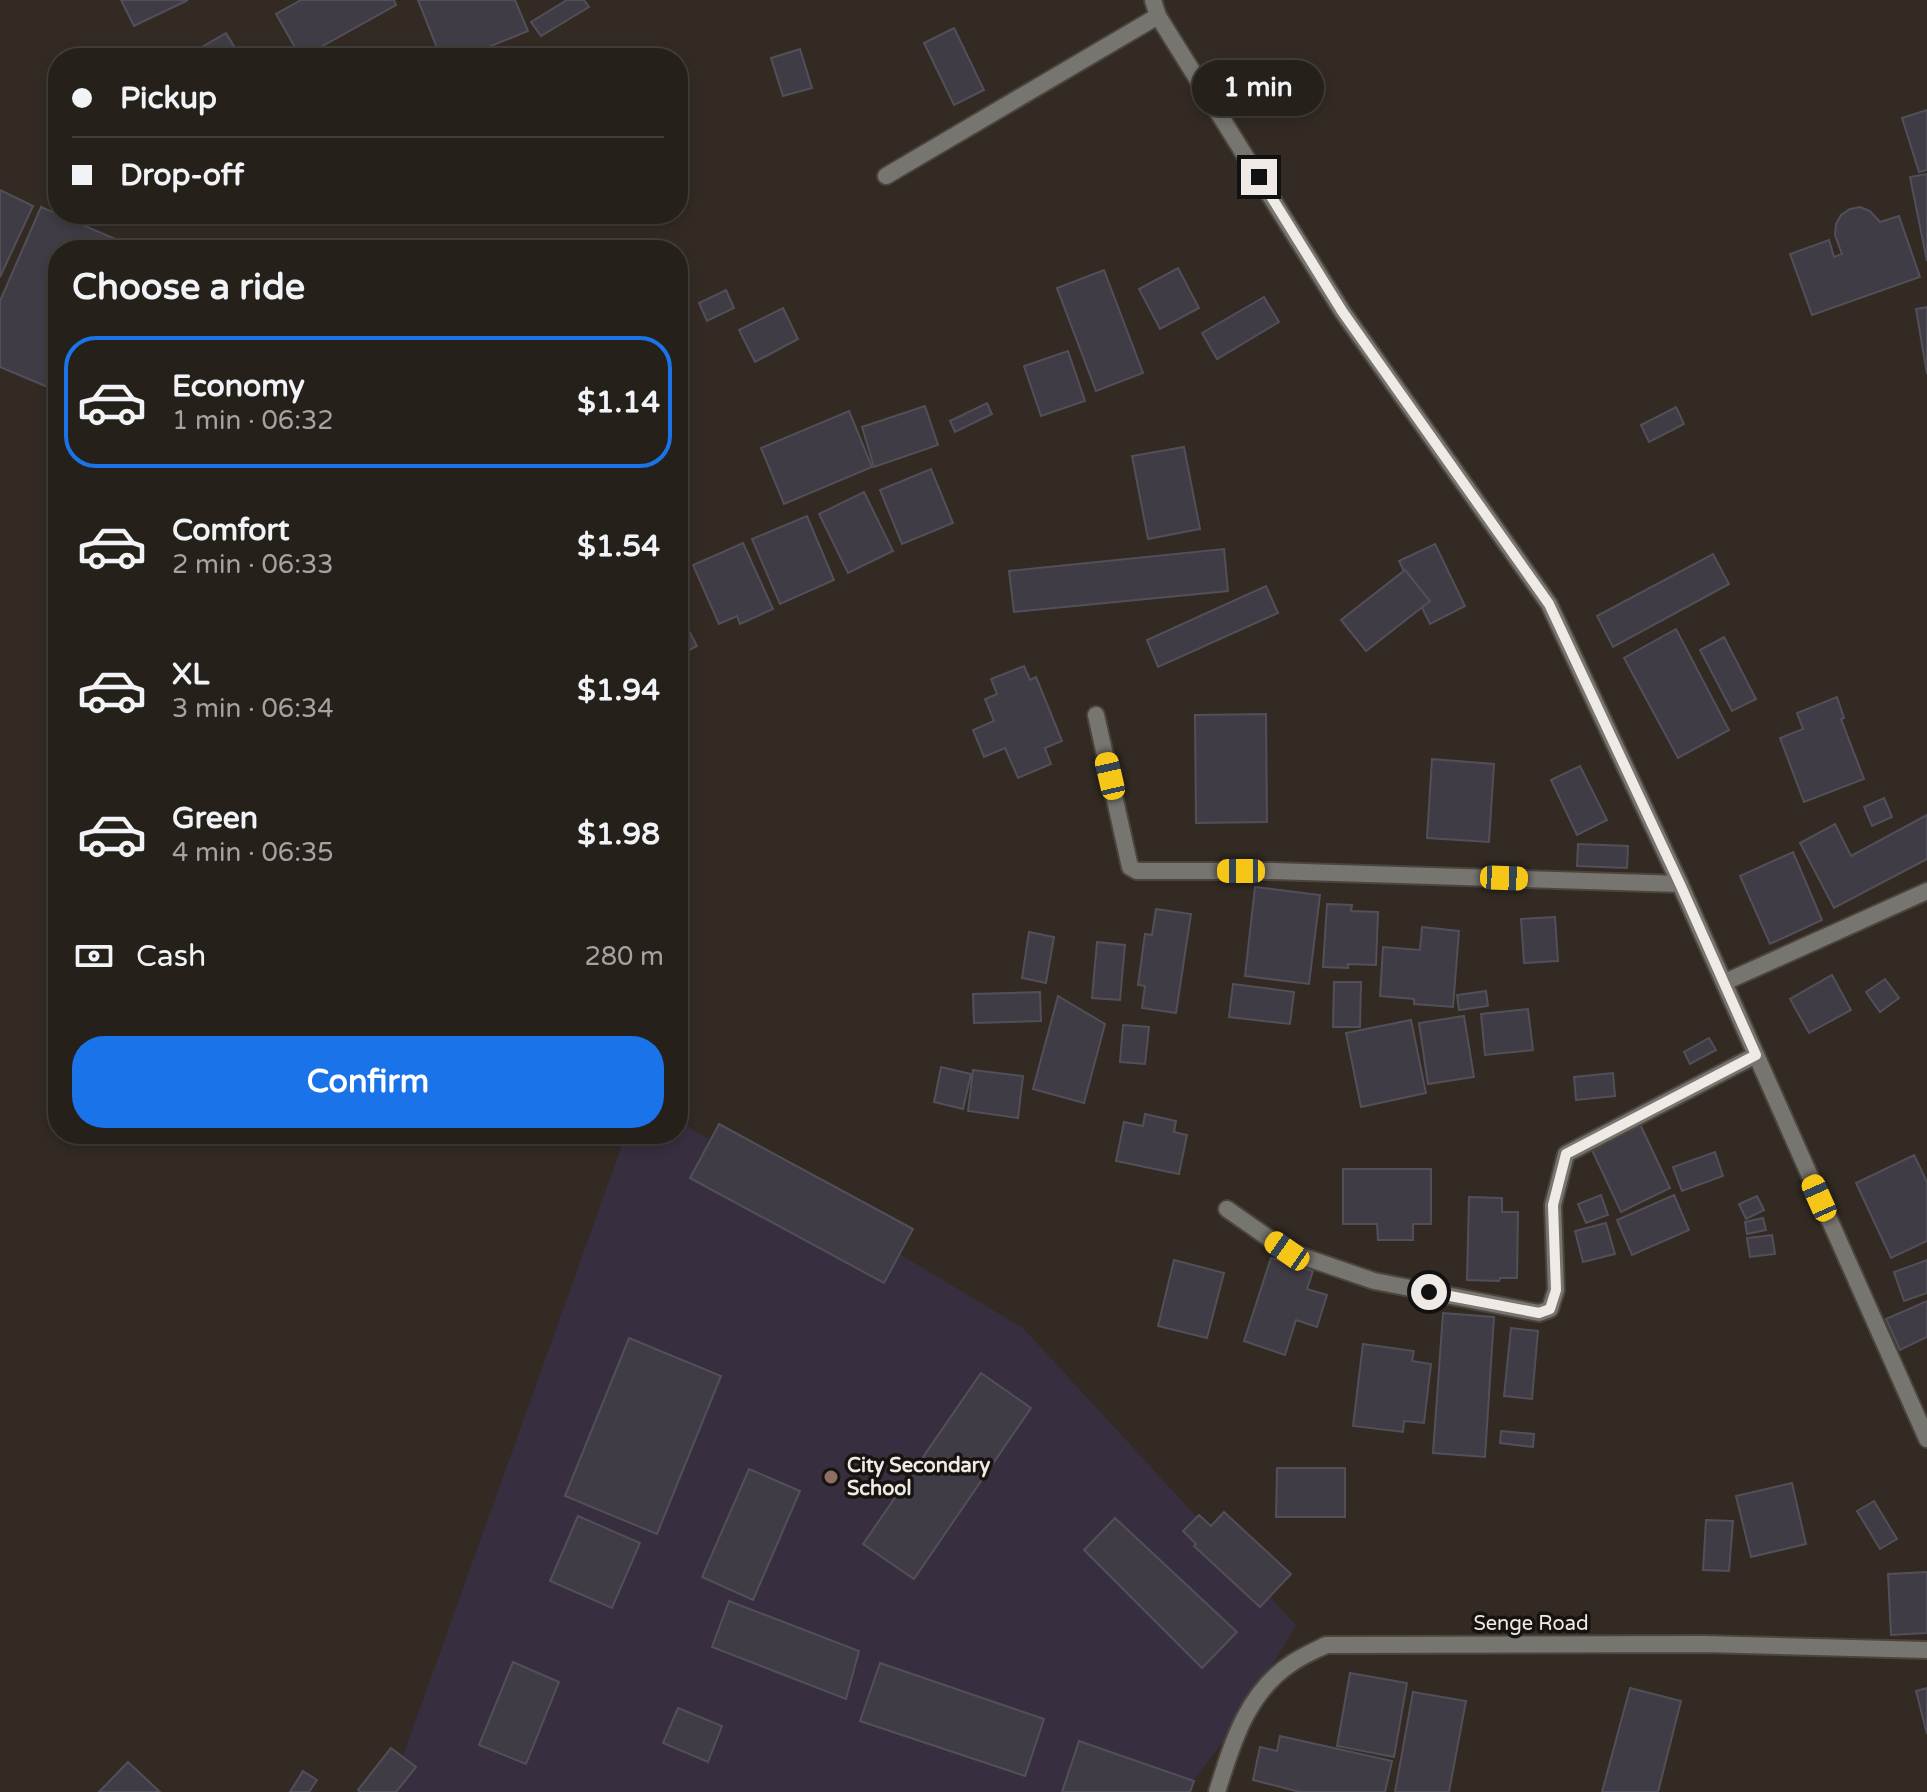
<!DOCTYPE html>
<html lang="en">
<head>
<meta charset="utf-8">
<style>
  body { margin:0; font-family:"Varela Round",sans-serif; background:#322d27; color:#f1f3f6; height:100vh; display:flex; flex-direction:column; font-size:30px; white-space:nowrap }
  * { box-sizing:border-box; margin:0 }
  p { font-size:26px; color:#a4a3a2 }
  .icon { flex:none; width:44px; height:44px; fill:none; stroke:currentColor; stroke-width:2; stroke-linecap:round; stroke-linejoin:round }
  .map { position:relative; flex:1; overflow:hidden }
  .sheet { position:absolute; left:48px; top:240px; width:640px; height:904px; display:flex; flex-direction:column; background:#26201a; border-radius:32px; box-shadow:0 4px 12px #0003,0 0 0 2px #423e39 }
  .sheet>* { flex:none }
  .banner { position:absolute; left:48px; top:48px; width:640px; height:176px; border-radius:32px; box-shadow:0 4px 12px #0003,0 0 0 2px #423e39; display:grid; align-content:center; height:176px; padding:0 24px; background:#26201a }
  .end { position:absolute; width:36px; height:36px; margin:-18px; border:10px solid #efeae5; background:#111; box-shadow:0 0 0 4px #111 }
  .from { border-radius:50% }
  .bubble { position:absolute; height:56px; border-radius:28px; background:#26201a; box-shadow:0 4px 12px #0003,0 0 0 2px #423e39; font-size:26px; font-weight:700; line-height:56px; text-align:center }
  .car { position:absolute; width:24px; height:48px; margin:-24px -12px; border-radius:10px; box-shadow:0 0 6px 2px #0007; background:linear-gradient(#f5c518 24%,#345 0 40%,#f5c518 0 76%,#345 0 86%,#f5c518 0) }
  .banner b { display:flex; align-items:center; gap:28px; height:76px; font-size:30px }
  .banner b+b { border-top:2px solid #423e39 }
  .banner i { width:20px; height:20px; background:#f1f3f6 }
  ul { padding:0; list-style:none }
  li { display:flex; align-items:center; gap:24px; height:132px; margin:0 16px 12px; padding:0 8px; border:4px solid transparent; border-radius:32px }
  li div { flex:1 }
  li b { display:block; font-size:30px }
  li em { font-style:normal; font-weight:700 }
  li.current { border-color:#1a73e8 }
  li>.icon { width:72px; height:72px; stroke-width:1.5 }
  h2 { padding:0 24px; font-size:36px; line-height:96px }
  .pay { display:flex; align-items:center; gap:20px; height:88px; padding:0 24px; font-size:30px }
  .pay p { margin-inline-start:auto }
  .button { display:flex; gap:16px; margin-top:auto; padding:16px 24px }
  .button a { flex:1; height:92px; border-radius:32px; background:#1a73e8; color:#fff; font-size:32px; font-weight:700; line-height:92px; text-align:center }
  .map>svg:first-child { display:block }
  .education { fill:#372f40 }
  .building { fill:#403c45; stroke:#534f59; stroke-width:2 }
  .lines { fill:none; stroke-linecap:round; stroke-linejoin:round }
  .minor-casing { stroke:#4c453e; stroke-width:20 }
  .tertiary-casing { stroke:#4c453e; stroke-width:20 }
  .minor { stroke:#777570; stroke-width:16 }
  .tertiary { stroke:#777570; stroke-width:16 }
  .route { stroke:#efeae5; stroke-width:10 }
  .education-dot { fill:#8d6e63; stroke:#171410; stroke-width:3 }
  .labels { text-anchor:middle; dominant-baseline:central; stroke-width:7; stroke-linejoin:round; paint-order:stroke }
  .poi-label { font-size:20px; font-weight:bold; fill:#efeae5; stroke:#171410; text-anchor:start }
  .street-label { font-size:20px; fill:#efeae5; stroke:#171410 }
</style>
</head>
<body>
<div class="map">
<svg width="1927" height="1792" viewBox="0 0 1927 1792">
  <rect width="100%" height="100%" fill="#322a23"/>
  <path class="education" d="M 678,1121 L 1023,1328 L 1296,1625 L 1241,1719 L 1184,1792 L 390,1792 L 626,1134 L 678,1134 Z"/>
  <g class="building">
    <path d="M 121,0 L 188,0 L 134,26 Z"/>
    <path d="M 301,0 L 394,0 L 396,5 L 301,58 L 276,14 Z"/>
    <path d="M 418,0 L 515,0 L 528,31 L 461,58 L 441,58 Z"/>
    <path d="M 567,0 L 584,0 L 589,7 L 541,36 L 531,22 Z"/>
    <path d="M 954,28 L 984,90 L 954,105 L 924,43 Z"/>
    <path d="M 226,33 L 241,58 L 183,58 Z"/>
    <path d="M 800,49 L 812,88 L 783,96 L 771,58 Z"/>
    <path d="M 1927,110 L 1927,170 L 1919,172 L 1902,118 Z"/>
    <path d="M 1927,174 L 1927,261 L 1910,177 Z"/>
    <path d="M 0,190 L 33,206 L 0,277 Z"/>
    <path d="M 41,207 L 120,241 L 116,250 L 58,250 L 57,391 L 0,367 L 0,301 Z"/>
    <path d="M 1860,207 L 1870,211 L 1880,222 L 1899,216 L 1920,277 L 1812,315 L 1790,254 L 1829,240 L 1834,257 L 1842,254 L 1835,235 L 1836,224 L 1841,215 L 1850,209 Z"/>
    <path d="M 1178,268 L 1199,308 L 1160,329 L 1139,289 Z"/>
    <path d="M 1104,270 L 1143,373 L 1096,391 L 1057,288 Z"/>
    <path d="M 726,290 L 734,308 L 707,321 L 699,303 Z"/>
    <path d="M 1264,297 L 1279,322 L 1217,359 L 1202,333 Z"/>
    <path d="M 1927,307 L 1927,374 L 1916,309 Z"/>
    <path d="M 783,308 L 798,339 L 755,362 L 739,330 Z"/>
    <path d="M 1068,351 L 1085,401 L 1041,416 L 1024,366 Z"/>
    <path d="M 987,403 L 992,414 L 955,432 L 950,421 Z"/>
    <path d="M 925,406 L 938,445 L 874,467 L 862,427 Z"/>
    <path d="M 1676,407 L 1684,424 L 1649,442 L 1641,425 Z"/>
    <path d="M 849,411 L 872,467 L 784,504 L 761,448 Z"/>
    <path d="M 1184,447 L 1200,529 L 1148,539 L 1132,456 Z"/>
    <path d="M 931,469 L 953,523 L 902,544 L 880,490 Z"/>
    <path d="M 864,492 L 893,551 L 848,573 L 819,514 Z"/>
    <path d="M 807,516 L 834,580 L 780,604 L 752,539 Z"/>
    <path d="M 743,543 L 773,609 L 740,624 L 737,616 L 719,624 L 693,565 Z"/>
    <path d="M 1435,544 L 1465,606 L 1430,624 L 1399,561 Z"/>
    <path d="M 1224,549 L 1228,591 L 1014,612 L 1009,571 Z"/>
    <path d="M 1713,554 L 1729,584 L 1613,647 L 1597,616 Z"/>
    <path d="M 1405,570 L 1430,601 L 1366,651 L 1341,620 Z"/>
    <path d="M 1266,586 L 1278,613 L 1158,667 L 1147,640 Z"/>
    <path d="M 678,610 L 697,646 L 678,656 Z"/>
    <path d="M 1676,629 L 1729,730 L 1678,758 L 1624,658 Z"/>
    <path d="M 1724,637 L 1756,699 L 1732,711 L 1700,650 Z"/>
    <path d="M 1024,666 L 1030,680 L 1036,677 L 1062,741 L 1045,748 L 1051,764 L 1018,778 L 1005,748 L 984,757 L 973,730 L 994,721 L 985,699 L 997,694 L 991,679 Z"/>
    <path d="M 1837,697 L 1844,718 L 1841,719 L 1864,779 L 1804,802 L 1780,738 L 1803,729 L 1797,713 Z"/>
    <path d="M 1266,714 L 1267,822 L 1196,823 L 1195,715 Z"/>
    <path d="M 1432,759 L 1494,764 L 1489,842 L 1427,838 Z"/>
    <path d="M 1580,766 L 1607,820 L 1577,835 L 1551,780 Z"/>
    <path d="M 1884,798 L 1892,817 L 1872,826 L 1864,807 Z"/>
    <path d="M 1927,815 L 1927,859 L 1834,908 L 1800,843 L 1835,824 L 1851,856 Z"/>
    <path d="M 1578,844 L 1628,846 L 1627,868 L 1577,866 Z"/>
    <path d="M 1793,852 L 1822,920 L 1770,944 L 1740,876 Z"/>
    <path d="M 1255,887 L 1320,895 L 1309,984 L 1245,976 Z"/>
    <path d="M 1327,904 L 1352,905 L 1351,911 L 1378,912 L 1376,965 L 1348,964 L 1348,968 L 1323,967 Z"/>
    <path d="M 1156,909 L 1191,914 L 1176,1013 L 1142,1008 L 1145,986 L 1138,985 L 1145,934 L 1152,935 Z"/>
    <path d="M 1555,917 L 1558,961 L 1524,963 L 1521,919 Z"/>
    <path d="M 1422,927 L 1459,931 L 1453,1007 L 1414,1004 L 1414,999 L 1380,996 L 1383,947 L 1420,950 Z"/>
    <path d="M 1029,932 L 1054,937 L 1046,983 L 1022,978 Z"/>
    <path d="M 1097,942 L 1125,945 L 1120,1000 L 1092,998 Z"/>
    <path d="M 1832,975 L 1851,1010 L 1809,1033 L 1790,999 Z"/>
    <path d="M 1885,979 L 1899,998 L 1880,1012 L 1866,992 Z"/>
    <path d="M 1334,982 L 1361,982 L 1360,1027 L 1333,1027 Z"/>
    <path d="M 1233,984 L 1294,992 L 1290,1024 L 1229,1017 Z"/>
    <path d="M 1486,991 L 1488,1006 L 1459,1010 L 1457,995 Z"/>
    <path d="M 1040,992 L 1041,1021 L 974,1023 L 973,994 Z"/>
    <path d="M 1058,996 L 1105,1024 L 1084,1103 L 1033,1089 Z"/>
    <path d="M 1528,1009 L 1533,1050 L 1485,1055 L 1481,1014 Z"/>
    <path d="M 1464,1016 L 1474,1077 L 1428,1084 L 1419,1023 Z"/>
    <path d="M 1411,1020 L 1426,1093 L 1361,1107 L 1346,1033 Z"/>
    <path d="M 1123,1025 L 1149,1027 L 1145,1064 L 1120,1062 Z"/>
    <path d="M 1709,1038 L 1716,1050 L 1690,1064 L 1684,1052 Z"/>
    <path d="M 941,1067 L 971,1074 L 963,1109 L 934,1102 Z"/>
    <path d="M 973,1070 L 1023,1076 L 1018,1118 L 968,1111 Z"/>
    <path d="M 1613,1073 L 1615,1096 L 1576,1100 L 1574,1077 Z"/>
    <path d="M 1145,1114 L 1176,1121 L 1174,1132 L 1187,1135 L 1179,1174 L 1116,1161 L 1124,1122 L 1143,1126 Z"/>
    <path d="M 719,1124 L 913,1229 L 884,1283 L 690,1178 Z"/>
    <path d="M 1640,1124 L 1670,1188 L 1621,1212 L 1591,1148 Z"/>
    <path d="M 1715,1152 L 1723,1176 L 1682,1191 L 1673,1167 Z"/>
    <path d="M 1914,1155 L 1927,1182 L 1927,1241 L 1891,1258 L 1856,1183 Z"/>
    <path d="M 1343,1169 L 1431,1169 L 1431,1224 L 1413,1224 L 1413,1240 L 1378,1240 L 1377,1224 L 1343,1224 Z"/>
    <path d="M 1601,1195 L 1608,1215 L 1586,1223 L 1578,1204 Z"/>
    <path d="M 1674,1195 L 1689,1230 L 1632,1255 L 1617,1220 Z"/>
    <path d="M 1757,1196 L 1764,1210 L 1746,1219 L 1739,1204 Z"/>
    <path d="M 1469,1197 L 1502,1198 L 1502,1212 L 1518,1212 L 1517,1278 L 1500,1278 L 1499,1281 L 1467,1280 Z"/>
    <path d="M 1763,1218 L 1766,1230 L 1747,1234 L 1745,1222 Z"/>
    <path d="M 1606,1223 L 1615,1254 L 1583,1262 L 1575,1231 Z"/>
    <path d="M 1772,1235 L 1775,1254 L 1750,1257 L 1747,1238 Z"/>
    <path d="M 1271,1258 L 1313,1271 L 1307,1289 L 1327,1295 L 1317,1327 L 1296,1320 L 1285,1355 L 1244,1341 Z"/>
    <path d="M 1174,1260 L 1224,1273 L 1207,1338 L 1158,1326 Z"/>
    <path d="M 1927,1260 L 1927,1293 L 1904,1301 L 1894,1272 Z"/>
    <path d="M 1927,1301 L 1927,1337 L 1900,1350 L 1886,1319 Z"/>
    <path d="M 1443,1313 L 1494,1317 L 1485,1457 L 1433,1453 Z"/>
    <path d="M 1511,1328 L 1538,1331 L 1532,1399 L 1504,1396 Z"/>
    <path d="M 629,1338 L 721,1376 L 657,1534 L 565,1496 Z"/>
    <path d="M 1363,1344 L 1414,1351 L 1412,1361 L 1431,1364 L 1424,1423 L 1404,1421 L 1403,1432 L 1353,1426 Z"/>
    <path d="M 981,1373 L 1031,1408 L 914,1579 L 863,1544 Z"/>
    <path d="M 1501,1431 L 1534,1434 L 1533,1447 L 1500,1443 Z"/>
    <path d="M 1277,1468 L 1345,1468 L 1345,1517 L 1276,1517 Z"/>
    <path d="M 749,1469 L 800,1491 L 753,1600 L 702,1577 Z"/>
    <path d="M 1792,1483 L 1806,1544 L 1751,1557 L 1736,1496 Z"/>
    <path d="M 1874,1501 L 1897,1539 L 1880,1549 L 1857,1511 Z"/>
    <path d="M 1224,1512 L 1291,1574 L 1260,1607 L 1194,1546 L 1196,1544 L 1183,1531 L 1199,1515 L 1211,1526 Z"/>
    <path d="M 578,1516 L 640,1543 L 612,1608 L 550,1581 Z"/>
    <path d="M 1115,1518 L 1237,1632 L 1202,1668 L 1084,1550 Z"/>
    <path d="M 1706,1520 L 1733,1521 L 1729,1571 L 1703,1570 Z"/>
    <path d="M 1927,1572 L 1927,1633 L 1891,1635 L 1888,1574 Z"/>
    <path d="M 729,1601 L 859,1651 L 846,1699 L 712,1647 Z"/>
    <path d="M 513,1662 L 559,1682 L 526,1764 L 479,1745 Z"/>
    <path d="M 880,1663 L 1044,1719 L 1025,1776 L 860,1721 Z"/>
    <path d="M 1350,1673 L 1407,1683 L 1394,1757 L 1337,1746 Z"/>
    <path d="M 1630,1688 L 1681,1701 L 1658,1792 L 1602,1792 Z"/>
    <path d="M 1927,1688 L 1927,1734 L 1916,1691 Z"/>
    <path d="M 1413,1692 L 1466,1701 L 1449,1792 L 1395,1792 Z"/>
    <path d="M 678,1708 L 722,1726 L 708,1762 L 663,1743 Z"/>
    <path d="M 1280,1736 L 1392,1761 L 1385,1792 L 1300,1792 L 1253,1780 L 1260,1747 L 1277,1751 Z"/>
    <path d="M 1079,1741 L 1194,1781 L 1190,1792 L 1062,1792 Z"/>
    <path d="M 391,1748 L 416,1767 L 396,1792 L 360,1792 L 358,1790 Z"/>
    <path d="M 128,1762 L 160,1792 L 99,1792 Z"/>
    <path d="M 303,1771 L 317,1780 L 309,1792 L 290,1792 Z"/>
  </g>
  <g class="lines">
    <defs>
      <g id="minor">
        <path d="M 886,176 L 1158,16"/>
        <path d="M 1096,715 L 1130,867 L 1137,871 L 1272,871 L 1680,884"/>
        <path d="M 1725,982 L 1927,891"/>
        <path d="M 1227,1209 L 1287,1251 L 1374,1281 L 1539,1313 L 1550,1309 L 1556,1290 L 1553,1205 L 1566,1154 L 1756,1055"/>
        <path d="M 1217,1792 C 1232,1744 1247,1692 1292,1663 C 1302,1656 1314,1651 1326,1645 L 1704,1644 L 1927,1650"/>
      </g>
      <path id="tertiary" d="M 1153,0 L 1158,16 L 1342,311 L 1549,604 L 1680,884 L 1927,1439"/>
    </defs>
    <use href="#minor" class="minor-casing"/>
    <use href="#tertiary" class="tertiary-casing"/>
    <use href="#minor" class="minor"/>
    <use href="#tertiary" class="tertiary"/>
  </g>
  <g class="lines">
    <path class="route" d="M 1259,177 L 1342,311 L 1549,604 L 1680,884 L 1756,1055 L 1566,1154 L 1553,1205 L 1556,1290 L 1550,1309 L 1539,1313 L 1429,1292"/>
  </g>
  <circle class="education-dot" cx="831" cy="1477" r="8"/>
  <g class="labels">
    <g class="poi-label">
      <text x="847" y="1466">City Secondary<tspan x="847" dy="23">School</tspan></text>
    </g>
    <g class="street-label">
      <text x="1531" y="1624">Senge Road</text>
    </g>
  </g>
</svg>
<i class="end from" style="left:1429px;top:1292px"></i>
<i class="end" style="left:1259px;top:177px"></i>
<div class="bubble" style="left:1192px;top:60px;width:132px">1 min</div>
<i class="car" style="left:1110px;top:776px;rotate:347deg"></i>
<i class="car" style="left:1241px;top:871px;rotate:270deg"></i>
<i class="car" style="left:1504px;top:878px;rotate:92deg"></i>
<i class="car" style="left:1819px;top:1198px;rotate:336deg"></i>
<i class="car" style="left:1287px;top:1251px;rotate:305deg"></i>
<div class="banner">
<b><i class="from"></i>Pickup</b>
<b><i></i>Drop-off</b>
</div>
<section class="sheet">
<h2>Choose a ride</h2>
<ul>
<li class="current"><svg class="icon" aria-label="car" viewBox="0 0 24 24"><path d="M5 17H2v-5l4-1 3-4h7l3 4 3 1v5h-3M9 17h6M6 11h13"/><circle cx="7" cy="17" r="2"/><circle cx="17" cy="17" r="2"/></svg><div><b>Economy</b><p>1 min · 06:32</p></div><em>$1.14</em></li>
<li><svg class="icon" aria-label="car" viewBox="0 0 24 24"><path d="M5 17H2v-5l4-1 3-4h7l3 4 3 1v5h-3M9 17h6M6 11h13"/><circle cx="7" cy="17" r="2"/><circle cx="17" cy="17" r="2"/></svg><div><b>Comfort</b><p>2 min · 06:33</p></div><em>$1.54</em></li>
<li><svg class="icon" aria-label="car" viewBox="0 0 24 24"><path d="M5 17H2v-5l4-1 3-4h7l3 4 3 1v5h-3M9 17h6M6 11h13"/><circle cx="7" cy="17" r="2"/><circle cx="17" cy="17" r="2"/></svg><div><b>XL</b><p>3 min · 06:34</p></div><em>$1.94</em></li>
<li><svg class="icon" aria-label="car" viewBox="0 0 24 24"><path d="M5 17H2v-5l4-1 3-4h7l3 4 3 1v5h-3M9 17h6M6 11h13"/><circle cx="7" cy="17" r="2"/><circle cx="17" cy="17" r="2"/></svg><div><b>Green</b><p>4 min · 06:35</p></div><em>$1.98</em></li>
</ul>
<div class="pay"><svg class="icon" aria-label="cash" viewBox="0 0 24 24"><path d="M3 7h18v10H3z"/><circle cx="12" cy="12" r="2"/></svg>Cash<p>280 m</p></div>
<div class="button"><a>Confirm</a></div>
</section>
</div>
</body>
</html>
